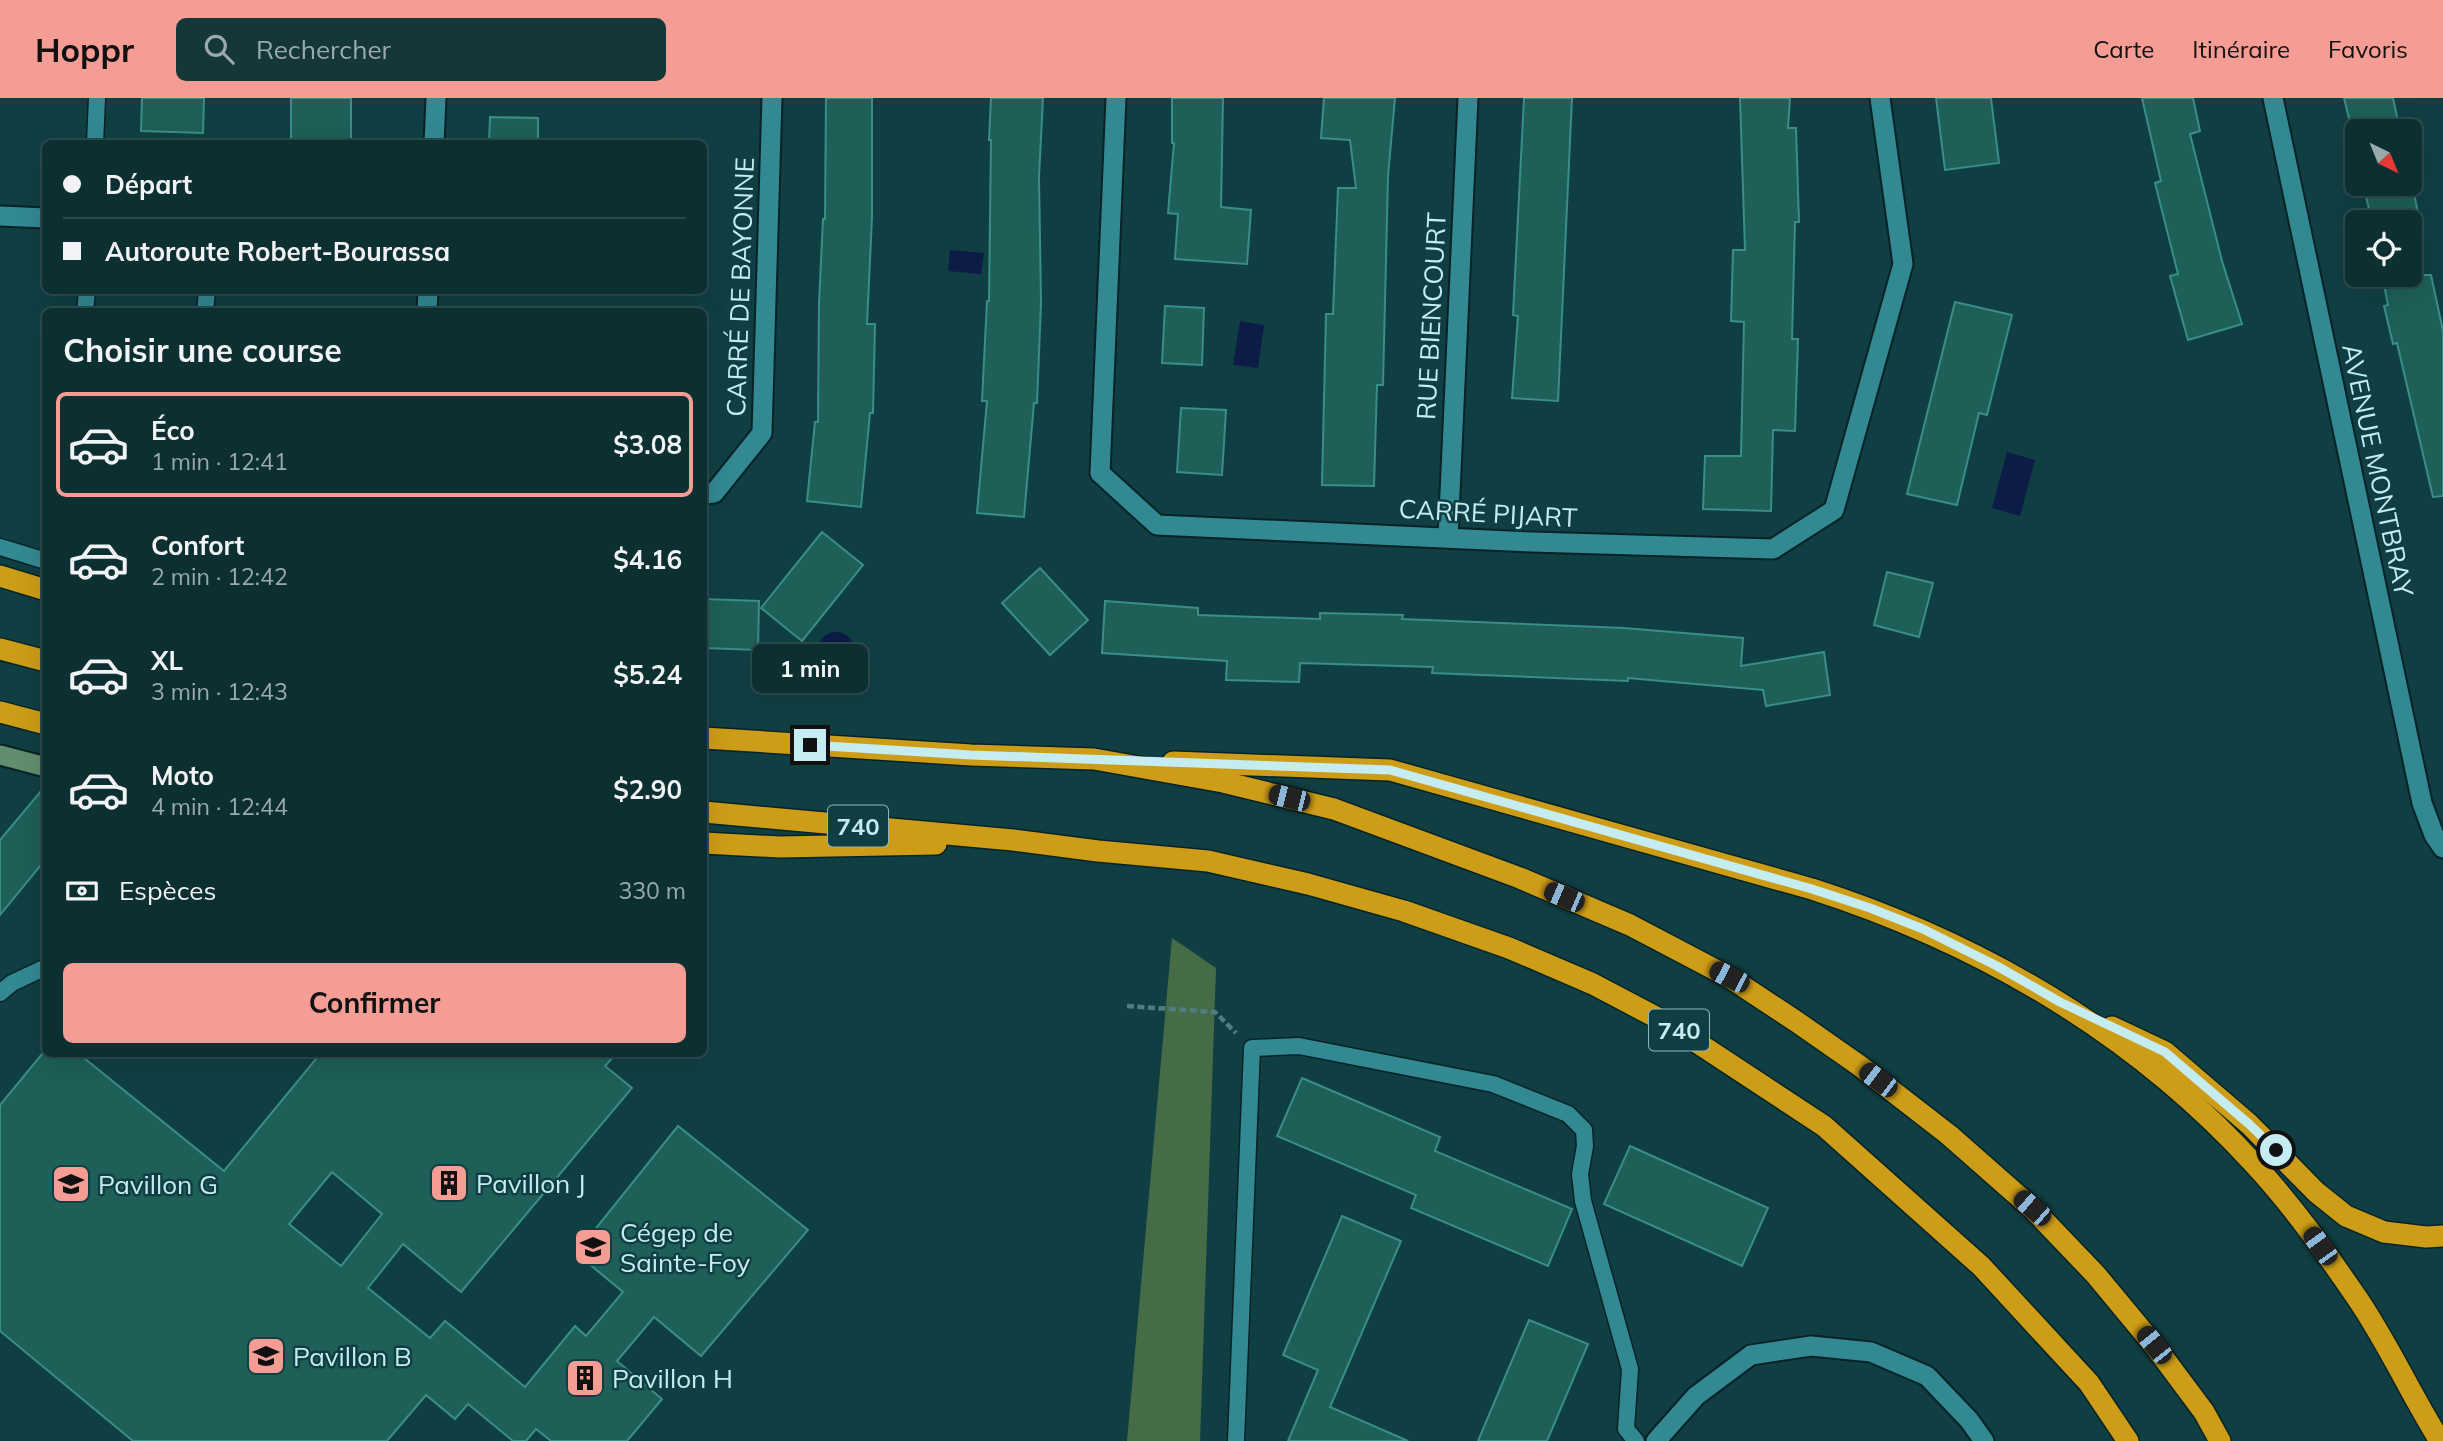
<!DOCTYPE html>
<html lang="fr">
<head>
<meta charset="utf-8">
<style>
  body { margin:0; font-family:Mulish,sans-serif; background:#15373a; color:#f1f3f6; height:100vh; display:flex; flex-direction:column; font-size:26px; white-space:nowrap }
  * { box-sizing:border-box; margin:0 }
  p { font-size:23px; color:#9aa9ac }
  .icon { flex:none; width:38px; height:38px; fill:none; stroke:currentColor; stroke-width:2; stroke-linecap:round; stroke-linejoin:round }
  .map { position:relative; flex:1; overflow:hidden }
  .panel { position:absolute; left:42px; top:210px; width:665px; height:749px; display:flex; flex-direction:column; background:#0c2f32; border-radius:10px; box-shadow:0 7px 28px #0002,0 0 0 2px #2c4a4d }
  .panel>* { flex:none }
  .top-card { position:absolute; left:42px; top:42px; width:665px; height:154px; border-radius:10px; box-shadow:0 7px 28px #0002,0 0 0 2px #2c4a4d; display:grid; align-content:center; height:154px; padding:0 21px; background:#0c2f32 }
  .needle { width:46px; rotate:137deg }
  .buttons { position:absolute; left:2345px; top:21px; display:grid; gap:14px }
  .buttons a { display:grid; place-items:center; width:77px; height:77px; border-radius:10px; background:#0c2f32; box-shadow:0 7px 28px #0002,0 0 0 2px #2c4a4d; font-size:35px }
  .end { position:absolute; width:32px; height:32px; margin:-16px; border:9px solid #c5ecf1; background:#111; box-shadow:0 0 0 4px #111 }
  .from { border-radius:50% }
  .bubble { position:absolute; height:49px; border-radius:10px; background:#0c2f32; box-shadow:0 7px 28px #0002,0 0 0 2px #2c4a4d; font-size:23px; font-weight:700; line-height:49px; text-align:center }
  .car { position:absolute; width:21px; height:42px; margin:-21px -10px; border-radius:9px; box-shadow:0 0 5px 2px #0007; background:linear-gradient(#222 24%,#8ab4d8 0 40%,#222 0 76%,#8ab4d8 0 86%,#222 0) }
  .top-card b { display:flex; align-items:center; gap:24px; height:66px; font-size:26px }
  .top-card b+b { border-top:2px solid #2c4a4d }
  .top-card i { width:18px; height:18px; background:#f1f3f6 }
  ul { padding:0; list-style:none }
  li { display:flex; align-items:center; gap:21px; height:105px; margin:0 14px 10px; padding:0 7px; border:4px solid transparent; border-radius:10px }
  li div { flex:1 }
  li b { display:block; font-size:26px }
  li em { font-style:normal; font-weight:700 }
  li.current { border-color:#f59c94 }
  li>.icon { width:63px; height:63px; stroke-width:1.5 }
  h2 { padding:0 21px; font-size:32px; line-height:84px }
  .pay { display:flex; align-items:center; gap:18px; height:77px; padding:0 21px; font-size:26px }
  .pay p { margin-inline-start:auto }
  .primary-button { display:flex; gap:14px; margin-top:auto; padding:14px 21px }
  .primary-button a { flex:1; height:80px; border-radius:10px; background:#f59c94; color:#111; font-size:28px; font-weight:700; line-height:80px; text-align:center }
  header { display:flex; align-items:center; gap:42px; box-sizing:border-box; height:98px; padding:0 35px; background:#f59c94; color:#111 }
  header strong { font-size:33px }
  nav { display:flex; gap:38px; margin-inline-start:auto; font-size:24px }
  .search { width:490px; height:63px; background:#15373a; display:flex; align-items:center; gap:18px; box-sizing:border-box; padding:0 24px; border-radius:10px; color:#9aa9ac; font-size:26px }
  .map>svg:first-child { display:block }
  .green { fill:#466c47 }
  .water { fill:#0c1c47 }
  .building { fill:#1e5f58; stroke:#3a8e85; stroke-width:2; fill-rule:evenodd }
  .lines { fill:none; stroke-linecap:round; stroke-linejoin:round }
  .service-casing { stroke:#082326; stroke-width:19 }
  .minor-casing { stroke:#082326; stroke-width:23 }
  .secondary-casing { stroke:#082326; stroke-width:23 }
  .motorway-casing { stroke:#082326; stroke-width:24 }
  .path { stroke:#517d81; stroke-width:4.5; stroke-dasharray:7 3.5; stroke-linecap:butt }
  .service { stroke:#328992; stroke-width:16 }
  .minor { stroke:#328992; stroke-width:19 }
  .secondary { stroke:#618f6d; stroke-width:19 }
  .motorway { stroke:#ce9d17; stroke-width:21 }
  .route { stroke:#c5ecf1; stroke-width:9 }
  .labels { text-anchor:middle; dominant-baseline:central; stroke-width:5; stroke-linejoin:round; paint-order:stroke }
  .shield { fill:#103f43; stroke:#8fb8bd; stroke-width:2 }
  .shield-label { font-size:24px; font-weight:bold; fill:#c5ecf1 }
  .street-label { font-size:26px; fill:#c5ecf1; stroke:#103f43 }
  .poi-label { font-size:26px; fill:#c5ecf1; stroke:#103f43; text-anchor:start }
</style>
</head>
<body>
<header>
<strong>Hoppr</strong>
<div class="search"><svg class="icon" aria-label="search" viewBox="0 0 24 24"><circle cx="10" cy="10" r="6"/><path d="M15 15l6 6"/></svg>Rechercher</div>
<nav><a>Carte</a><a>Itinéraire</a><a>Favoris</a></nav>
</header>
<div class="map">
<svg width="2443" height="1343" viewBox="0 0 2443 1343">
  <rect width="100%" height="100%" fill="#103f43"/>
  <path class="green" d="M 1172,840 L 1216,870 L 1200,1343 L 1127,1343 Z"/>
  <g class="water">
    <path d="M 950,152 L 984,155 L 981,176 L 948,173 Z"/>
    <path d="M 1240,223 L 1264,227 L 1258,270 L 1233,267 Z"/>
    <path d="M 2007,354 L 2035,362 L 2020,418 L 1992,410 Z"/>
    <circle cx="836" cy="552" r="18"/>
  </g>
  <g class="building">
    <path d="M 142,0 L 204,0 L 203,35 L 141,33 Z"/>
    <rect x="291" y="0" width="60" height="46"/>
    <path d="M 826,0 L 872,0 L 872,119 L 867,226 L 875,226 L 873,315 L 870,315 L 861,409 L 807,403 L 815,324 L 818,324 L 819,206 L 823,121 L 825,121 Z"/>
    <path d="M 991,0 L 1043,0 L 1039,79 L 1041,205 L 1037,305 L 1034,305 L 1024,419 L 977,415 L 987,303 L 982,303 L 987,203 L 989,203 L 991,42 L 989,42 Z"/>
    <path d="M 1172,0 L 1223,0 L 1221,109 L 1251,112 L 1247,166 L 1175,161 L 1178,116 L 1168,115 L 1174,45 L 1172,45 Z"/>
    <path d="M 1324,0 L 1395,0 L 1388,78 L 1383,287 L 1377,287 L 1374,388 L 1322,387 L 1326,216 L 1333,216 L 1338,90 L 1356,90 L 1350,42 L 1321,40 Z"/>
    <path d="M 1524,0 L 1572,0 L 1558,303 L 1512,300 L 1518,218 L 1513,217 Z"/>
    <path d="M 1740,0 L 1790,0 L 1788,30 L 1796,30 L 1799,124 L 1795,124 L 1792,241 L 1798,241 L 1795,333 L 1773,332 L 1771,413 L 1703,411 L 1705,358 L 1741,358 L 1744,224 L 1731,223 L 1733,152 L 1745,152 Z"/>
    <path d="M 1936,0 L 1991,0 L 1999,65 L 1945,72 Z"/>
    <path d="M 2142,0 L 2193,0 L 2200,33 L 2190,36 L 2222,163 L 2242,226 L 2188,242 L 2170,178 L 2178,176 L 2155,85 L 2161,83 Z"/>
    <path d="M 2344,0 L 2393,0 L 2400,33 L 2352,33 Z"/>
    <path d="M 490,19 L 538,20 L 538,46 L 489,46 Z"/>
    <path d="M 2363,86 L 2412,86 L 2420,124 L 2372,124 Z"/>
    <path d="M 2382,177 L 2431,177 L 2443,233 L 2443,398 L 2433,399 L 2397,245 L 2393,246 L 2384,208 L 2388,207 Z"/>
    <path d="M 1955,204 L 2012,217 L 1987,317 L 1979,315 L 1957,407 L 1907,396 Z"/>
    <path d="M 1165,208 L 1204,210 L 1202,267 L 1162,265 Z"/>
    <path d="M 1181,310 L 1226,312 L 1222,377 L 1177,374 Z"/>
    <path d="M 822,434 L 863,467 L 802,543 L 761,510 Z"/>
    <path d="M 1040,470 L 1088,522 L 1050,557 L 1002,505 Z"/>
    <path d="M 1887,474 L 1933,485 L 1919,539 L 1874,527 Z"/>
    <path d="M 704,501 L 759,503 L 758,552 L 704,550 Z"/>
    <path d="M 1105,503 L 1198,510 L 1198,517 L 1320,521 L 1320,515 L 1403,517 L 1402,521 L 1624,530 L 1743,540 L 1741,568 L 1824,554 L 1830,597 L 1766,608 L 1763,592 L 1628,580 L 1628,583 L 1432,575 L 1433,569 L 1300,565 L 1299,584 L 1226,582 L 1227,563 L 1102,555 Z"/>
    <path d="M 46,687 L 46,761 L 0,817 L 0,742 Z"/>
    <path d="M 42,956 L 79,956 L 224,1073 L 320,956 L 616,956 L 605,968 L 632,990 L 461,1194 L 403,1146 L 368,1190 L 430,1240 L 445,1223 L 525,1289 L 575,1228 L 586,1238 L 623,1194 L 576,1155 L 678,1028 L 808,1132 L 701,1258 L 654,1219 L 617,1263 L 662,1301 L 627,1343 L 551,1343 L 536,1331 L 526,1343 L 513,1343 L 468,1306 L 455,1321 L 426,1297 L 387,1343 L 133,1343 L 0,1233 L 0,1007 ZM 332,1074 L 382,1116 L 341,1168 L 289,1126 Z"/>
    <path d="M 1302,980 L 1440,1039 L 1435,1053 L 1572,1111 L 1548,1168 L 1411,1110 L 1416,1097 L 1277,1038 Z"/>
    <path d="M 1630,1048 L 1768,1110 L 1742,1168 L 1604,1106 Z"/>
    <path d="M 1342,1118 L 1401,1143 L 1330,1309 L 1408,1343 L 1288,1343 L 1318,1272 L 1283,1257 Z"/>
    <path d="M 1529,1222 L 1588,1246 L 1547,1343 L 1478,1343 Z"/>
  </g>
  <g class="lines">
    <defs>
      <g id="service">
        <path d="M 95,46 L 97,0"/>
        <path d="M 85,214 L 87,192"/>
        <path d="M 205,214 L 207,192"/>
        <path d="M 0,449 L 46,463"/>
        <path d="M 0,895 L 12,885 L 46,869"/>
        <path d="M 1236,1343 L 1252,950 L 1299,948 L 1493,986 L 1568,1016 L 1584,1032 L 1585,1048 L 1580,1076 L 1583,1103 L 1630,1271 L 1626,1331 L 1636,1343"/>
      </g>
      <g id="minor">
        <path d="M 1116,0 L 1100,375 L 1157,427 L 1532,444 L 1773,451 L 1834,412 L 1903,166 L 1880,0"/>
        <path d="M 2273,0 L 2422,705 L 2434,737 L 2443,750"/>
        <path d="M 434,46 L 436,0"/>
        <path d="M 0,118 L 46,120"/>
        <path d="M 427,214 L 428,192"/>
        <path d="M 704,396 L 714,395 L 762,335 L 772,0"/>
        <path d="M 1448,439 L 1468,0"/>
        <path d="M 1656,1343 L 1696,1298 L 1751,1257 L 1811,1248 L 1871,1254 L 1927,1278 L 1969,1322 L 1984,1343"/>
      </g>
      <path id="secondary" d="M 0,657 L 46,669"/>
      <g id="motorway">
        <path d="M 0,478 L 46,492"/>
        <path d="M 0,551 L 46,563"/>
        <path d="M 0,614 L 46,626"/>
        <path d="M 704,640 L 971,657 L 1094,661 L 1223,684 L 1334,711 L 1520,780 L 1630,827 L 1729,879 L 1797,924 L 1860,968 L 1949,1037 L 2032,1110 L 2096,1177 L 2154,1247 L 2204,1314 L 2220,1343"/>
        <path d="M 1173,664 L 1390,672 L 1812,791 C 1980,845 2135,935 2255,1067 C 2292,1107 2324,1152 2355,1197 C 2387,1243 2410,1295 2440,1343"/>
        <path d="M 704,714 L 1013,742 L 1098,753 L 1208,763 L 1308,786 L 1404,813 L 1509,850 L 1593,886 L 1669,926 L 1824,1028 L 1981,1168 L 2089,1285 L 2128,1343"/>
        <path d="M 704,745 L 780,749 L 936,746"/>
        <path d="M 2112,929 L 2165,954 L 2249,1026 L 2316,1094 L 2346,1118 L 2384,1134 L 2426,1139 L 2443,1138"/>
      </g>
    </defs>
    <use href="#service" class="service-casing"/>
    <use href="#minor" class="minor-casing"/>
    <use href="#secondary" class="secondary-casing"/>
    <use href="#motorway" class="motorway-casing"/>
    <path class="path" d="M 1127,908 L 1215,914 L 1236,935"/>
    <use href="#service" class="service"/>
    <use href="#minor" class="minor"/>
    <use href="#secondary" class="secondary"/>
    <use href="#motorway" class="motorway"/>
  </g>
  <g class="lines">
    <path class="route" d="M 810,647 L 971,657 L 1390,672 L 1812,791 L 1870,810 L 1923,831 L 1997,868 L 2060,904 L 2165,954 L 2249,1026 L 2276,1052"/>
  </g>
  <defs>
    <symbol id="building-square" viewBox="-11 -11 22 22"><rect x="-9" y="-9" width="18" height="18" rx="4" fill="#f59c94" stroke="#103f43"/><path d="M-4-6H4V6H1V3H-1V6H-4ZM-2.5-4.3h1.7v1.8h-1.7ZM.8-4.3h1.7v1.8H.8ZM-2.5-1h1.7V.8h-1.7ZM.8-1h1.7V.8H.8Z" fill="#111"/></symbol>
    <symbol id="university-square" viewBox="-11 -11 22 22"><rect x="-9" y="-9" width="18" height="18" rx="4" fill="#f59c94" stroke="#103f43"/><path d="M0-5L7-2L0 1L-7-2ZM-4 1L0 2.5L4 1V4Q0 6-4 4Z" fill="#111"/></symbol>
  </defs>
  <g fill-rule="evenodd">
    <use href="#building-square" x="427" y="1063" width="44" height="44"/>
    <use href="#university-square" x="49" y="1064" width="44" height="44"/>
    <use href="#university-square" x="571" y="1127" width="44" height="44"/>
    <use href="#university-square" x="244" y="1236" width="44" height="44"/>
    <use href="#building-square" x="563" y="1258" width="44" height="44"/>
  </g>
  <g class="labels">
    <g class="shield">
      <rect x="828" y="707.5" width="60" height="41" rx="5"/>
      <rect x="1649" y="911.5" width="60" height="41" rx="5"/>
    </g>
    <g class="shield-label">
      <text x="858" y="728">740</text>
      <text x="1679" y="932">740</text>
    </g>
    <g class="street-label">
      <text transform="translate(740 189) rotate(-88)">CARRÉ DE BAYONNE</text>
      <text transform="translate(1431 218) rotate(-87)">RUE BIENCOURT</text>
      <text transform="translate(2378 372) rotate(78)">AVENUE MONTBRAY</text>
      <text transform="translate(1488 415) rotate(3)">CARRÉ PIJART</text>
    </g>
    <g class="poi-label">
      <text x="476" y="1085">Pavillon J</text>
      <text x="98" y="1086">Pavillon G</text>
      <text x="620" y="1134">Cégep de<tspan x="620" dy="30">Sainte-Foy</tspan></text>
      <text x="293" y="1258">Pavillon B</text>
      <text x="612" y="1280">Pavillon H</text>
    </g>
  </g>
</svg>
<div class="buttons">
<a><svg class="needle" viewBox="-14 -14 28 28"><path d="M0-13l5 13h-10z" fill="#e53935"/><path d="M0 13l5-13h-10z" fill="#9aa9ac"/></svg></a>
<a><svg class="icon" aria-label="locate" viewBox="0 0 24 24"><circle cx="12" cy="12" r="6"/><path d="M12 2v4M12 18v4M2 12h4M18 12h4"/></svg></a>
</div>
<i class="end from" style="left:2276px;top:1052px"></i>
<i class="end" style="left:810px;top:647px"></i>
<div class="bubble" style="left:752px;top:546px;width:116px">1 min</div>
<i class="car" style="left:1289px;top:700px;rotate:284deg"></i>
<i class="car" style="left:1564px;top:799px;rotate:293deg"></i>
<i class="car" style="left:1729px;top:879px;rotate:297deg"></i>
<i class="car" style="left:1878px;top:982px;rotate:307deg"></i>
<i class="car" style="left:2032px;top:1110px;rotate:311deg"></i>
<i class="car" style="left:2320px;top:1148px;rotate:324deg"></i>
<i class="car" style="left:2154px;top:1247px;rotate:321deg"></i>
<div class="top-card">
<b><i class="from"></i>Départ</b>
<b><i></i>Autoroute Robert-Bourassa</b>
</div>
<section class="panel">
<h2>Choisir une course</h2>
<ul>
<li class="current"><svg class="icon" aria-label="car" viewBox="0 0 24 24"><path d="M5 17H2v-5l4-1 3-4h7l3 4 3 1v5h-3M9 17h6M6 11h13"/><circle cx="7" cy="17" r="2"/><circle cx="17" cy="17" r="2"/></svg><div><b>Éco</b><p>1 min · 12:41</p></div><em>$3.08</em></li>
<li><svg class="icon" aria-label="car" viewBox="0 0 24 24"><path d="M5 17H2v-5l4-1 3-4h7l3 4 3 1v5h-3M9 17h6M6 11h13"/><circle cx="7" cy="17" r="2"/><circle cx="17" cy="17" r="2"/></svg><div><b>Confort</b><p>2 min · 12:42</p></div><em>$4.16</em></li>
<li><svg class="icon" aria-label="car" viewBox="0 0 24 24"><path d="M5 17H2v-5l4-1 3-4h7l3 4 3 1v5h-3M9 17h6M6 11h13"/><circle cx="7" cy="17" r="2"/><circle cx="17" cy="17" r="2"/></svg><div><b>XL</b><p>3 min · 12:43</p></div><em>$5.24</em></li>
<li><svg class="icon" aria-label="car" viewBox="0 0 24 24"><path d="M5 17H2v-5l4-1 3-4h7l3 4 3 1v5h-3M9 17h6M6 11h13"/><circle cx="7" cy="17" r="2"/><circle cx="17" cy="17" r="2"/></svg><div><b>Moto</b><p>4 min · 12:44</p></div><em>$2.90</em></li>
</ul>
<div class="pay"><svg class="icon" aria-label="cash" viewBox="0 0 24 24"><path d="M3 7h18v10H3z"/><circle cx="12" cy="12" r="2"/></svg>Espèces<p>330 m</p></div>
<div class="primary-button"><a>Confirmer</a></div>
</section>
</div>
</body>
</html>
